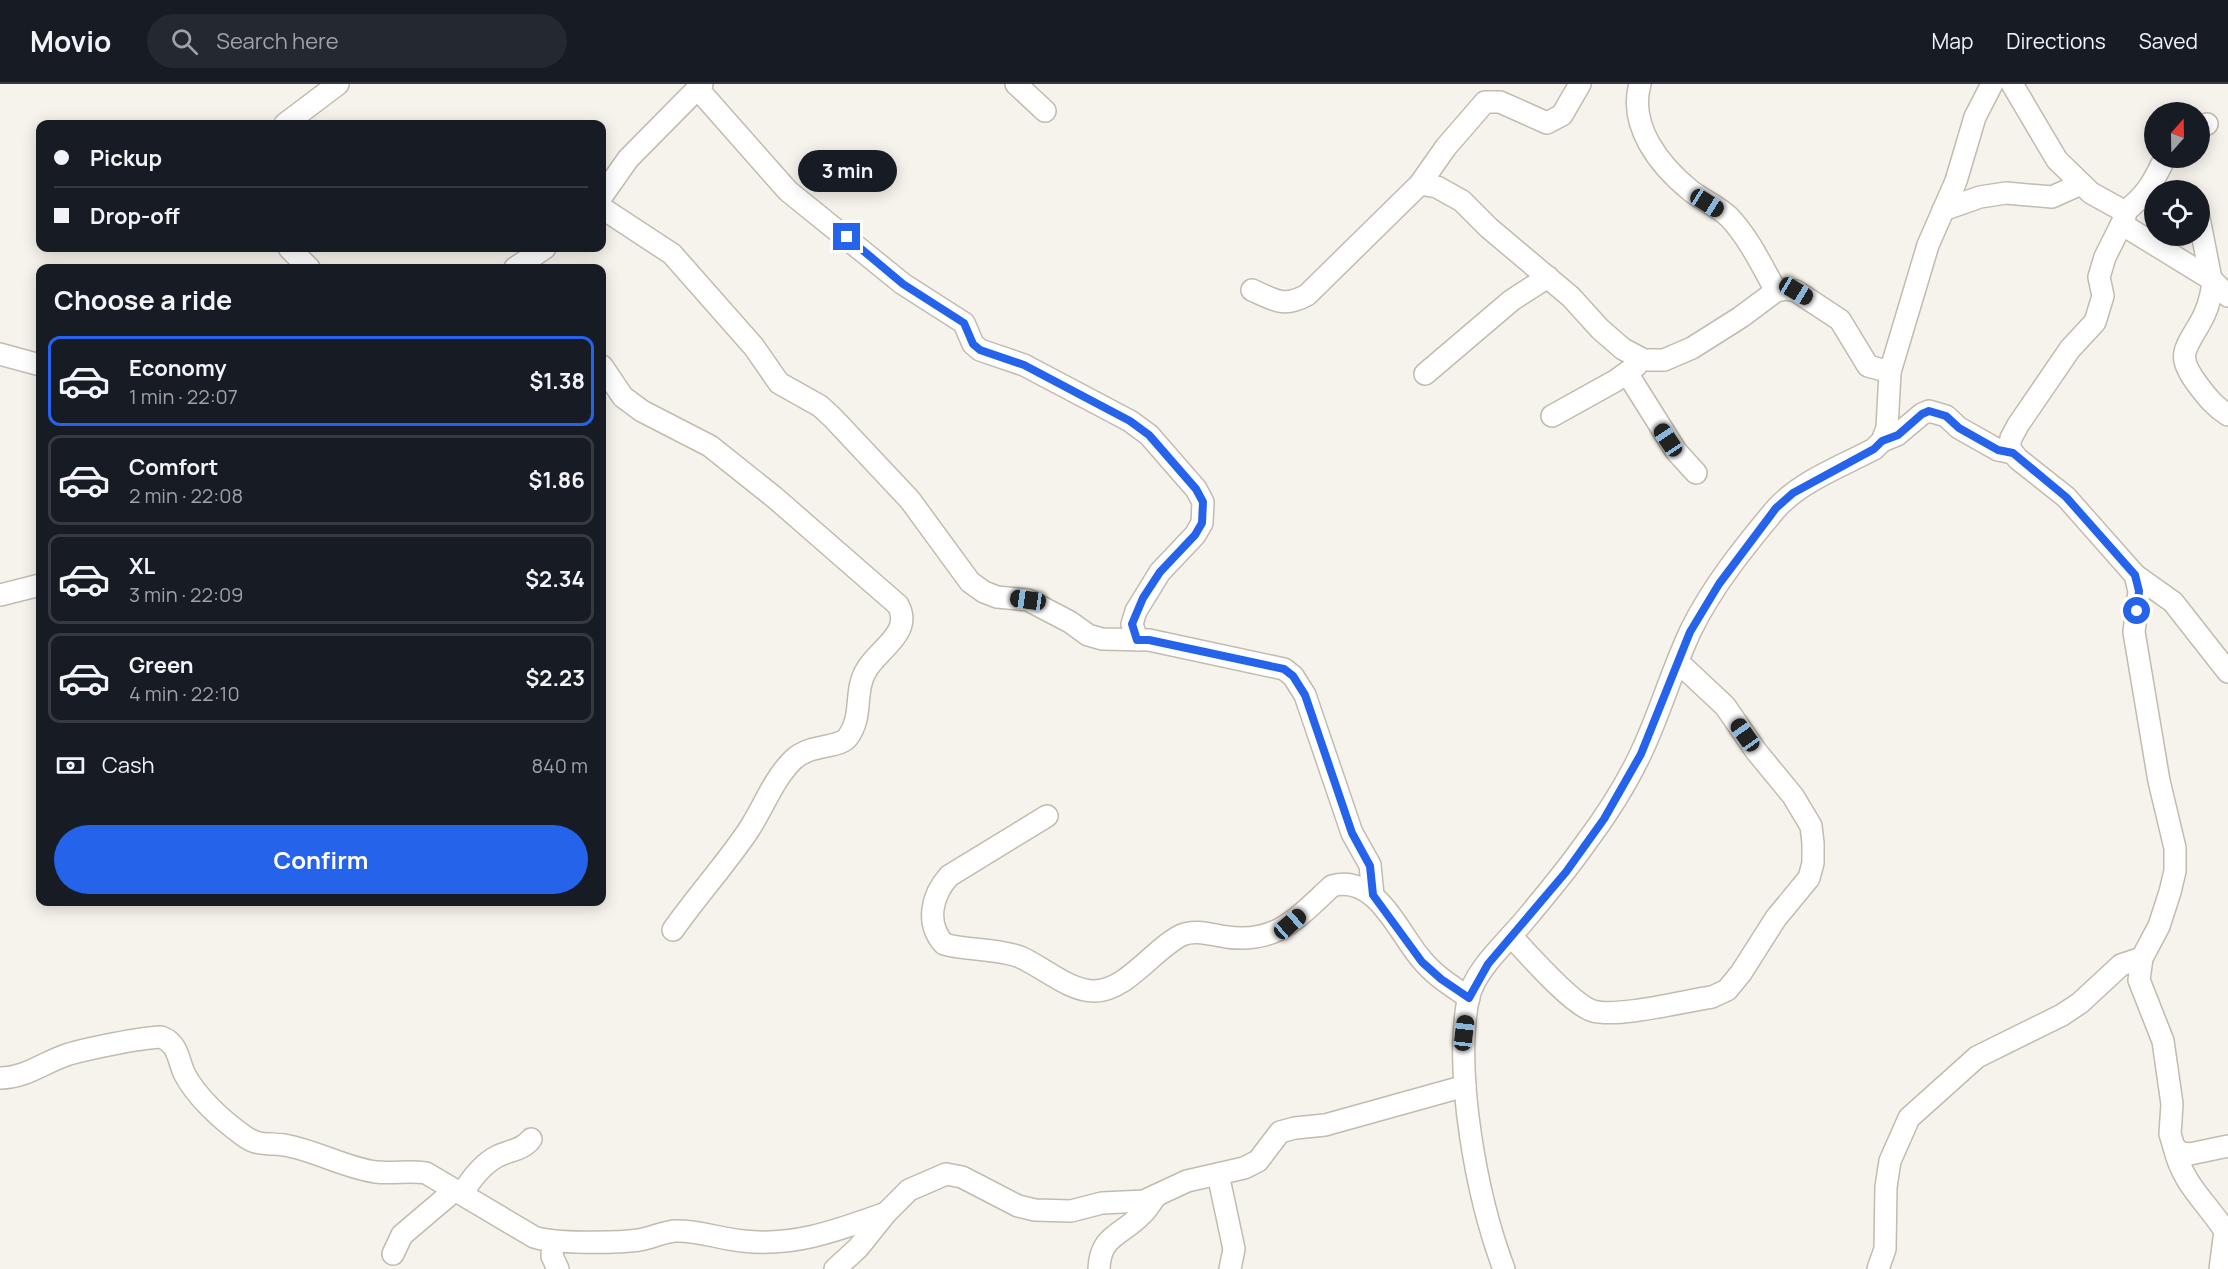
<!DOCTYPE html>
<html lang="en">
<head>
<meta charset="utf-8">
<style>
  body { margin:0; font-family:Manrope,sans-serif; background:#242831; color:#f1f3f6; height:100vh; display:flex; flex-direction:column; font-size:22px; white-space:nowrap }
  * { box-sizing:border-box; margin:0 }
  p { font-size:20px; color:#9ea1a6 }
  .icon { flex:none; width:33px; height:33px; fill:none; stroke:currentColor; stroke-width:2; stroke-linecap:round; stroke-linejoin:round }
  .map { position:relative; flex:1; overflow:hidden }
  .side { position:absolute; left:36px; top:180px; width:570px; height:642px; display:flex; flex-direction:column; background:#171b24; border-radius:12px; box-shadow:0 3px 15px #0003 }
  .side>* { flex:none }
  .top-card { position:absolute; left:36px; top:36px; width:570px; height:132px; border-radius:12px; box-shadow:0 3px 15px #0003; display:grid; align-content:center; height:132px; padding:0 18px; background:#171b24 }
  .needle { width:39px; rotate:20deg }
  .controls { position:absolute; left:2144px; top:18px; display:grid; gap:12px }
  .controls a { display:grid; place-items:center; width:66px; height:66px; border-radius:50%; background:#171b24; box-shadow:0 3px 15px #0003; font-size:30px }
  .end { position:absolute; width:27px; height:27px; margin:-14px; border:8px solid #2563eb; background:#fff; box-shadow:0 0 0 3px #fff }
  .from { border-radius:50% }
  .bubble { position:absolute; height:42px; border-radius:21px; background:#171b24; box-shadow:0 3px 15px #0003; font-size:20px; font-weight:700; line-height:42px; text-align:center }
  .car { position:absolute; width:18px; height:36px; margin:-18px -9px; border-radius:8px; box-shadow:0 0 4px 2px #0007; background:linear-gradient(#222 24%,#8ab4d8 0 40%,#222 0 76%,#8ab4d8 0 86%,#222 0) }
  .top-card b { display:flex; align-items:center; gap:21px; height:57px; font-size:22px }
  .top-card b+b { border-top:2px solid #363941 }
  .top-card i { width:15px; height:15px; background:#f1f3f6 }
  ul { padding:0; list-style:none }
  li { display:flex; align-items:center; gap:18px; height:90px; margin:0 12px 9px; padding:0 6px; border:3px solid #363941; border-radius:12px }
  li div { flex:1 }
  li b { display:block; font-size:22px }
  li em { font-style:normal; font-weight:700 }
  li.selected { border-color:#2563eb }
  li>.icon { width:54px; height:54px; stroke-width:1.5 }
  h2 { padding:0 18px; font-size:27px; line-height:72px }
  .pay { display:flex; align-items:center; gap:15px; height:66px; padding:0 18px; font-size:22px }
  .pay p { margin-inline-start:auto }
  .cta { display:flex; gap:12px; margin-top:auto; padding:12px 18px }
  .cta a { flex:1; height:69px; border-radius:36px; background:#2563eb; color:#fff; font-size:24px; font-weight:700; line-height:69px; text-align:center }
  header { display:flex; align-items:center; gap:36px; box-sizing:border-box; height:84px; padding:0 30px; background:#171b24; border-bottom:2px solid #363941 }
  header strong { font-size:28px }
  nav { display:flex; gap:33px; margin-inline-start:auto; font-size:21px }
  .search { width:420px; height:54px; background:#242831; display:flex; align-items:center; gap:15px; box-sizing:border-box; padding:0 21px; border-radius:33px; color:#9ea1a6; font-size:22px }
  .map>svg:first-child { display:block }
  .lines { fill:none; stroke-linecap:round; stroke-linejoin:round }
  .minor-casing { stroke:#c2bbae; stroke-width:24 }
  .minor { stroke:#fff; stroke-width:21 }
  .route { stroke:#2563eb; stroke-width:8 }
</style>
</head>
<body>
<header>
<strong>Movio</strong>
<div class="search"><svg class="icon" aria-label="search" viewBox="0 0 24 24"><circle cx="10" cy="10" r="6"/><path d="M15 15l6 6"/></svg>Search here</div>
<nav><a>Map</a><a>Directions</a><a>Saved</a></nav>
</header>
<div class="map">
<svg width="2228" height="1185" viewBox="0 0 2228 1185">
  <rect width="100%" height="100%" fill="#f6f3ec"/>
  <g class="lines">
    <defs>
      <g id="minor">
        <path d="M 1016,0 L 1045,27"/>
        <path d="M 1640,0 C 1628,42 1660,82 1691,107 C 1703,116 1719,123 1729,133 C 1749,154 1762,182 1776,207"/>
        <path d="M 2012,0 L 2057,76 L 2091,109 L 2120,125 L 2125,133 L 2105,173 L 2099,193 L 2103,212 L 2095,238 L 2070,265 L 2018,341 L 2011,354 L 2009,364 L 2018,375 L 2066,413 L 2135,491 L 2139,507 L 2134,548 L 2159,697 L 2175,764 L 2175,787 L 2170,808 L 2159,842 L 2142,874 L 2139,896 L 2163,957 L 2172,1020 L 2170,1050 L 2174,1063 L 2181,1069 L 2190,1070 L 2228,1062"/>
        <path d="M 698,5 L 788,107 L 903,200 L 964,239 L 973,260 L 980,266 L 1024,281 L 1130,337 L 1149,351 L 1196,405 L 1203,418 L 1202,439 L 1195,451 L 1160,488 L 1136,527 L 1132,540 L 1137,556"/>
        <path d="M 285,40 L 338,0"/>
        <path d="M 2199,43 L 2207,40"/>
        <path d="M 1420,100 L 1437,103 L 1462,117 L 1489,144 L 1571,213 L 1600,245 L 1623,265 L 1644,276 L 1664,276 L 1692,264 L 1741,233 L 1776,207 L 1786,205 L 1796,207 L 1840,236 L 1868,282 L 1890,288"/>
        <path d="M 602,112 L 628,75 L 702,0"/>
        <path d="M 602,124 L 672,170 L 754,263 L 779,299 L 820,322 L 833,334 L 910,416 L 970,498 L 984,508 L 997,513 L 1028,516 L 1070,538 L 1088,551 L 1102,555 L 1149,556 L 1284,585 L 1293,592 L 1305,611 L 1352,749 L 1370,781 L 1373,811"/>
        <path d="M 1943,126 L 1980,113 L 2006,109 L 2052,113 L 2081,100"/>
        <path d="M 2123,129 C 2147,111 2152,100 2165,74"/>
        <path d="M 2199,134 L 2211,195"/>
        <path d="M 2123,141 L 2211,195 L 2228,212"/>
        <path d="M 289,164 L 309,184"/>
        <path d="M 515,184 L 545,164"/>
        <path d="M 2213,199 C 2211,213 2208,226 2200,239 C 2184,267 2176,272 2198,301 C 2207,313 2215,323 2228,331"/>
        <path d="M 1252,206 C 1275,216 1283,224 1307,211 L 1420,100 L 1446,63 L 1485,18 L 1500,18 L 1547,39 L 1562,31 L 1580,0"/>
        <path d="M 0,270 L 40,281"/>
        <path d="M 602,282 L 623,313 L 642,327 L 710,362 L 774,413 L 898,521 C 913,548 880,564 867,585 C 853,607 864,631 848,653 C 839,665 812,659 794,675 C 773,695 764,723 748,747 C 725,781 697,812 673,846"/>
        <path d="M 1627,289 L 1676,367 L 1696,389"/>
        <path d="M 1425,290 L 1512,216 L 1548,193"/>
        <path d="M 1552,332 L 1615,297 L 1636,282"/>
        <path d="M 1882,357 L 1897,351 L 1922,330 L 1929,327 L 1946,332 L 1959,344 L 1998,366 L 2013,369"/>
        <path d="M 2135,491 L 2173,518 L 2228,588"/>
        <path d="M 0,511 L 40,501"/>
        <path d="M 1047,732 L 949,792 C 932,811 925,839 944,860 C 969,867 996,864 1020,873 C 1043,883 1069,907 1094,907 C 1127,907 1154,864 1182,851 C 1195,845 1212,851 1227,853 C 1277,860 1298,833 1332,802 C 1376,789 1399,850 1422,876 C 1435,892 1452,902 1469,914"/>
        <path d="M 1511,852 C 1528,870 1572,921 1593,927 C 1619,934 1684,917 1712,913 L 1727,906 L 1741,889 L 1776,834 L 1809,794 L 1813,779 L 1813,759 L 1811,742 L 1793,712 L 1756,667 L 1725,622 L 1678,578"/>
        <path d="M 0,994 C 26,994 44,978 69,970 C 91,964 139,954 161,953 C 178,959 178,975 184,989 C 196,1013 223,1037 244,1052 C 257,1062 269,1059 284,1061 C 315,1066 345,1084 376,1088 C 394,1090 409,1086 426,1089 L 534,1153 C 553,1160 618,1159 639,1156 C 651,1154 663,1148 675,1147 C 698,1146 720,1155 743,1157 C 794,1163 838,1146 886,1129"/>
        <path d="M 2174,1063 C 2183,1101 2205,1116 2225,1147 L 2220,1185"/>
        <path d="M 1218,1090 L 1234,1165 L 1230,1185"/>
        <path d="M 462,1110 C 471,1095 482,1080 498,1072 C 510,1066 523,1066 531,1055"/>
        <path d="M 553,1157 L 552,1172 L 558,1185"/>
        <path d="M 393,1170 L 402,1151 L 455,1106"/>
        <path d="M 835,1185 L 858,1164 L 886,1129 L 909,1106 L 946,1090 L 962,1093 L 1018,1122 L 1035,1126 L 1071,1127 L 1102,1119 L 1144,1117 L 1187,1097 L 1244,1084 L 1258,1077 L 1280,1048 L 1295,1044 L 1325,1041 L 1465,1002"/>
        <path d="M 1099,1185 C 1100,1151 1122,1151 1141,1131 C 1147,1126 1151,1118 1156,1112"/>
        <path d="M 1504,1185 C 1477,1114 1454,991 1468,916 C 1474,886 1506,859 1524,837 C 1545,812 1566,787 1585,760 C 1606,732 1626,701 1641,669 C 1660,629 1672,586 1691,546 C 1712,503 1744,463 1775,426 C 1799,398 1842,382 1874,365 L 1882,357 L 1887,344 L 1890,288 L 1928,161 L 1956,97 L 1975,33 L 1992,0"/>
        <path d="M 1878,1185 L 1885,1165 L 1886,1103 L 1890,1077 L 1909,1034 L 1977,973 L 2062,931 L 2080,919 L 2121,881 L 2142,874"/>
      </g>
    </defs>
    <use href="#minor" class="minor-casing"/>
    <use href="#minor" class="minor"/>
  </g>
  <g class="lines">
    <path class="route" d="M 847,153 L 903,200 L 964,239 L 973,260 L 980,266 L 1024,281 L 1130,337 L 1149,351 L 1196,405 L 1203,418 L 1202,439 L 1195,451 L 1160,488 L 1143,514 L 1132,540 L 1137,556 L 1149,556 L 1284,585 L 1293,592 L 1305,611 L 1352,749 L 1370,782 L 1373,811 L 1422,878 L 1441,895 L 1469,914 L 1488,880 L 1566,788 L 1604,735 L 1641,670 L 1690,548 L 1719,500 L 1776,424 L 1793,409 L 1874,365 L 1882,357 L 1898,351 L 1922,330 L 1929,327 L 1946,332 L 1959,344 L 1998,366 L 2013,369 L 2066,413 L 2135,491 L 2139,507 L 2137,527"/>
  </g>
</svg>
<div class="controls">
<a><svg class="needle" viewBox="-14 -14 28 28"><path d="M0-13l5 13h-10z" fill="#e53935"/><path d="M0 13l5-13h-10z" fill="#9ea1a6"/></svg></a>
<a><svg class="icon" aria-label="locate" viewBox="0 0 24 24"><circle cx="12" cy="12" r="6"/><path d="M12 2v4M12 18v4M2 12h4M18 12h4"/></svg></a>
</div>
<i class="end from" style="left:2137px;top:527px"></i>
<i class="end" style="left:847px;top:153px"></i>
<div class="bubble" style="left:798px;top:66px;width:99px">3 min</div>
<i class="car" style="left:1707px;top:119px;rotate:122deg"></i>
<i class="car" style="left:1796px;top:207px;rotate:121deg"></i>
<i class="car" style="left:1668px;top:356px;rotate:326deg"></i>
<i class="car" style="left:1028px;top:516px;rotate:278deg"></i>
<i class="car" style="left:1745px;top:651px;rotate:325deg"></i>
<i class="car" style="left:1290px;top:840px;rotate:49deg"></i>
<i class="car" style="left:1464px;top:949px;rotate:7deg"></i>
<div class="top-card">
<b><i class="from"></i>Pickup</b>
<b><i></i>Drop-off</b>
</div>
<section class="side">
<h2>Choose a ride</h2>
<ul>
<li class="selected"><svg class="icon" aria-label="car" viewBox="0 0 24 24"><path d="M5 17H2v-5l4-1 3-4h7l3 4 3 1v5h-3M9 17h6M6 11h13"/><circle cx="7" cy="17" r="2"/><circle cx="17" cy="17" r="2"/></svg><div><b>Economy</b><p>1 min · 22:07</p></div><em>$1.38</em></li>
<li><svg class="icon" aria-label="car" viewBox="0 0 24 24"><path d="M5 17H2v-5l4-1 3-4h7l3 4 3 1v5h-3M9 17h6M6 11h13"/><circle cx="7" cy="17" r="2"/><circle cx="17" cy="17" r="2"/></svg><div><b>Comfort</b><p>2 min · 22:08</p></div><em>$1.86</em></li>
<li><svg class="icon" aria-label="car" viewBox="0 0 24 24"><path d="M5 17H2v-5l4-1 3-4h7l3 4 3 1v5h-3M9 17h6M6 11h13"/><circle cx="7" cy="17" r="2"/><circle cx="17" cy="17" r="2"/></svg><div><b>XL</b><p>3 min · 22:09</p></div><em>$2.34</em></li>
<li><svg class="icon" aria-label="car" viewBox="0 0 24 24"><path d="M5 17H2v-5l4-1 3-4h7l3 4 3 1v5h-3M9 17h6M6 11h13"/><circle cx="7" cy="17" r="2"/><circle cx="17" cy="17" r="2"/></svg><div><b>Green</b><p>4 min · 22:10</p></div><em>$2.23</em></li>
</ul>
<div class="pay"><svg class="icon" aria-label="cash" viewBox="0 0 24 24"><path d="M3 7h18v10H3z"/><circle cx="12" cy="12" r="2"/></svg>Cash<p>840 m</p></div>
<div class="cta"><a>Confirm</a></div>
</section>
</div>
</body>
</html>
